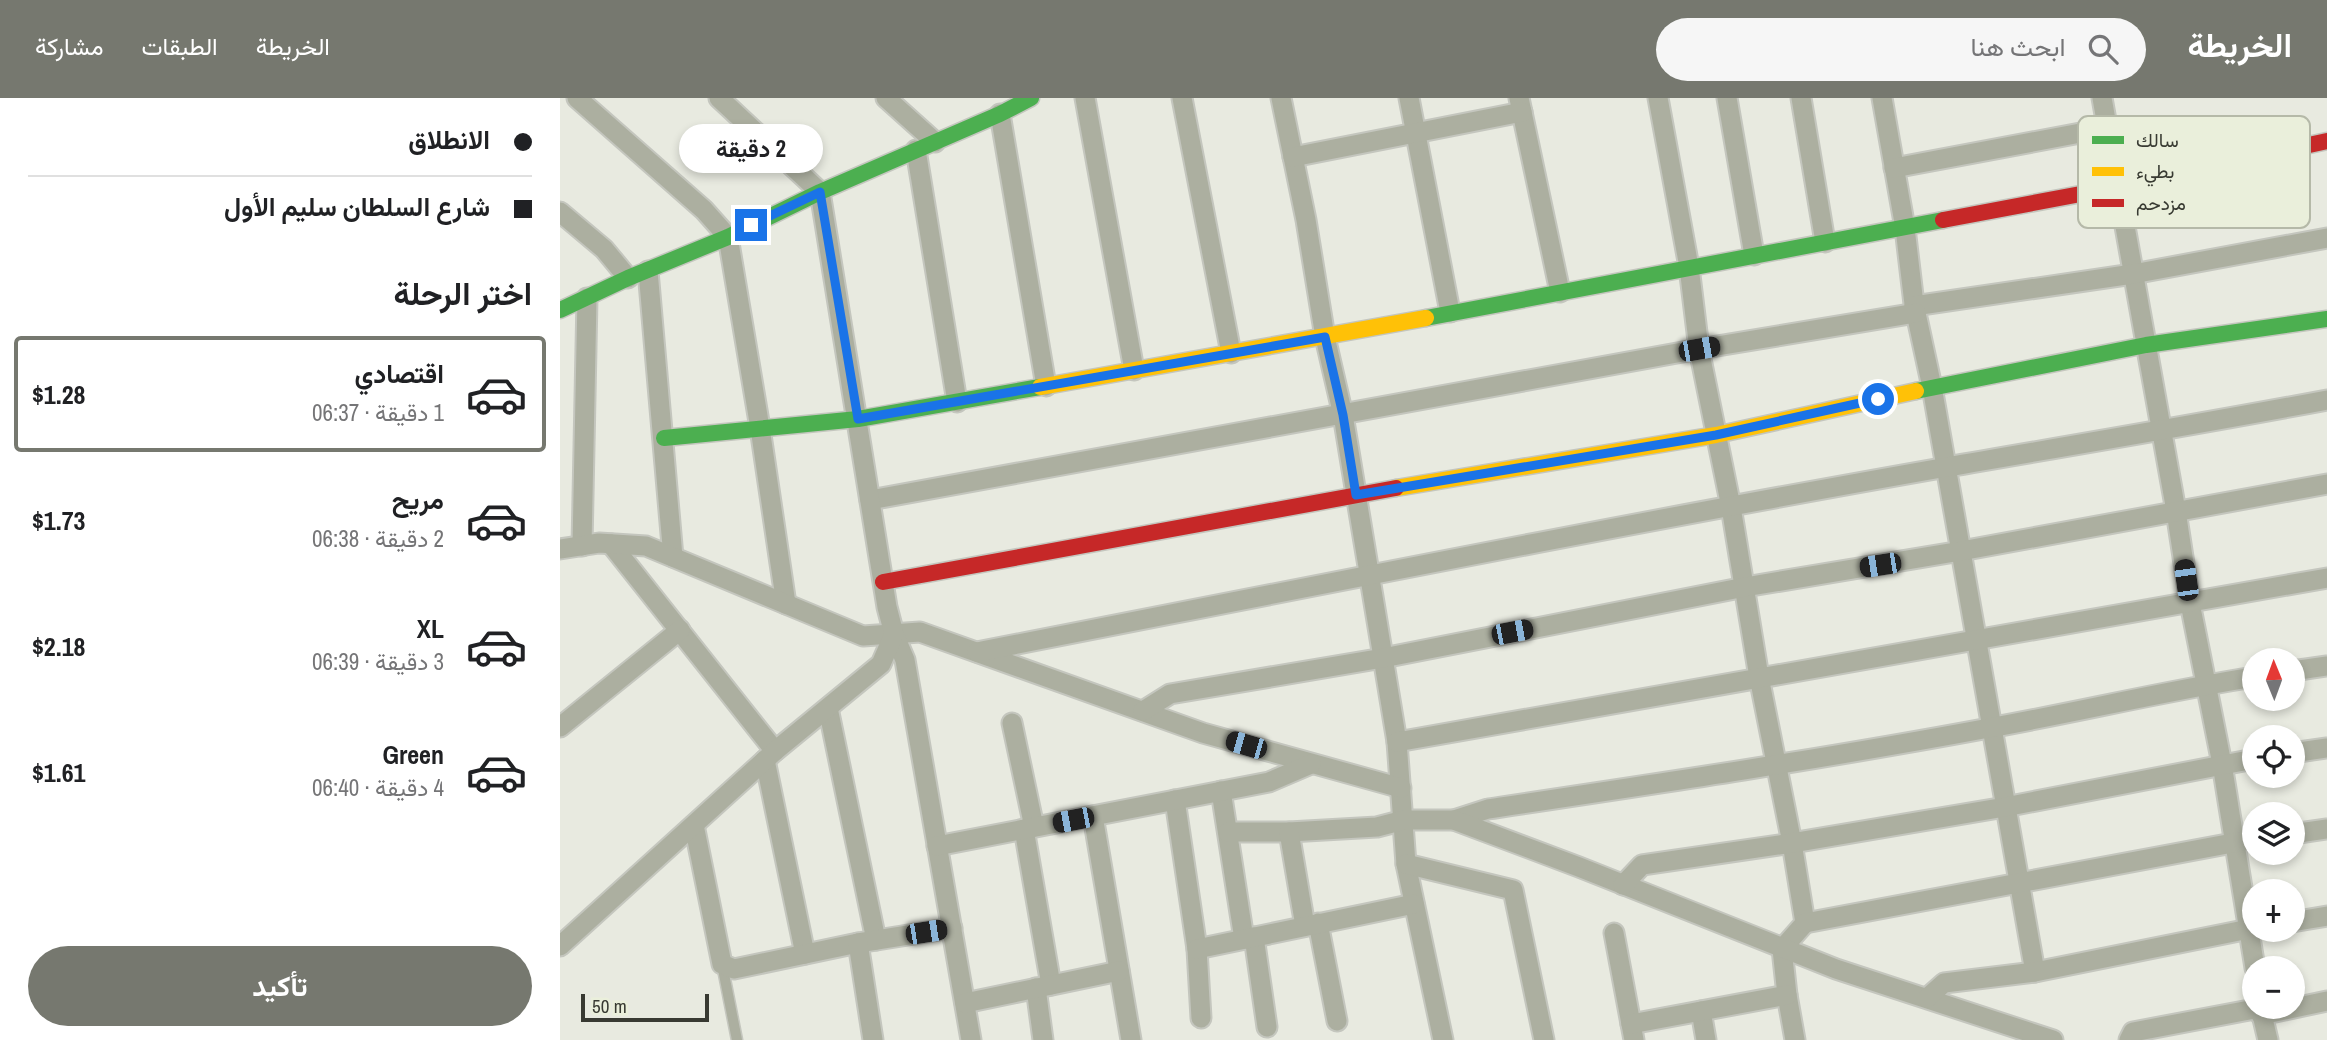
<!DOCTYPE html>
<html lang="ar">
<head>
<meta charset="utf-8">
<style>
  body { margin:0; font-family:"Archivo Narrow",Vazirmatn,sans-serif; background:#f6f6f6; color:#202124; direction:rtl; height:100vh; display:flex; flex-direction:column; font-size:26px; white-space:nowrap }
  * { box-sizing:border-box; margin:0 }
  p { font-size:23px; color:#757577 }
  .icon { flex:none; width:38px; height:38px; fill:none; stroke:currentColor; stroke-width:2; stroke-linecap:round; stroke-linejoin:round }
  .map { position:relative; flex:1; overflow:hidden; direction:ltr }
  .side { display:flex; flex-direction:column; background:#fff; width:560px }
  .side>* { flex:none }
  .guide { display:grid; align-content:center; height:154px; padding:0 28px; background:#fff }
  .needle { width:46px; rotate:359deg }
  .tools { position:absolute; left:1682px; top:550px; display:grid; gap:14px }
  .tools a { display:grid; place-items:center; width:63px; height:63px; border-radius:50%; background:#fff; box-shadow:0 4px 10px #0003; font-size:35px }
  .scale { position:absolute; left:21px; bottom:18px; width:128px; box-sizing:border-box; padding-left:7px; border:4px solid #383a32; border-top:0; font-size:19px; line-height:24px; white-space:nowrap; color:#383a32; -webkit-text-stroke:5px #eaefdb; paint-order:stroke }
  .end { position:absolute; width:32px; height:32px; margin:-16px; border:9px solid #1a73e8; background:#fff; box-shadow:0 0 0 4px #fff }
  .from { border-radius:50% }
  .bubble { position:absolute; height:49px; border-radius:24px; background:#fff; box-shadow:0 4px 10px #0003; font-size:23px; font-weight:700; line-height:49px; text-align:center; direction:rtl }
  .car { position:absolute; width:21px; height:42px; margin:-21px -10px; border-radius:9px; box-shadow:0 0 5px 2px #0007; background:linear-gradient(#222 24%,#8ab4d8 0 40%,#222 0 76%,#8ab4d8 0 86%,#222 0) }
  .guide b { display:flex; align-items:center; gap:24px; height:66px; font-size:26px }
  .guide b+b { border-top:2px solid #e0e0e0 }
  .guide i { width:18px; height:18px; background:#202124 }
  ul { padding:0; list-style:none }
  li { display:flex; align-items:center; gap:21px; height:116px; margin:0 14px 10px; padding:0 14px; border:4px solid transparent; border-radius:7px }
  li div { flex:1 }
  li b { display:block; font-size:26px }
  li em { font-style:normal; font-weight:700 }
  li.on { border-color:#76786f }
  li>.icon { width:63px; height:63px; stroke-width:1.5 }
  h2 { padding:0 28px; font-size:32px; line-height:84px }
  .primary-button { display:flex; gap:14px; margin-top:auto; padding:14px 28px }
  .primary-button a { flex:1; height:80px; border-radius:42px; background:#76786f; color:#fff; font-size:28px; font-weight:700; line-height:80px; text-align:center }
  header { display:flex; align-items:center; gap:42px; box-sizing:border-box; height:98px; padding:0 35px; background:#76786f; color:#fff }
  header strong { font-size:33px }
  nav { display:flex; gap:38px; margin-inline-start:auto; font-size:24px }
  .search { width:490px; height:63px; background:#f6f6f6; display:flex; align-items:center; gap:18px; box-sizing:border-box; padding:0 24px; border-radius:38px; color:#757577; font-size:26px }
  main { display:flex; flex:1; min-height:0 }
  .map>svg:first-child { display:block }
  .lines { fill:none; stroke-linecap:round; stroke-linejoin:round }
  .lane-casing { stroke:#c4c6be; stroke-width:13 }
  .street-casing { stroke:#c4c6be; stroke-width:23 }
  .fast-casing { stroke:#c4c6be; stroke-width:19 }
  .slow-casing { stroke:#c4c6be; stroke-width:19 }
  .jam-casing { stroke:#c4c6be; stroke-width:19 }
  .lane { stroke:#acafa0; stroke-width:10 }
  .street { stroke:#acafa0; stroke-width:19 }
  .fast { stroke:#4caf50; stroke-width:16 }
  .slow { stroke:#ffc107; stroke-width:16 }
  .jam { stroke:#c62828; stroke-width:16 }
  .route { stroke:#1a73e8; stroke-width:9 }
  .key { fill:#eaefdb; stroke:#b5b9a8; stroke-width:2 }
  .key-label { font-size:19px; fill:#383a32 }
</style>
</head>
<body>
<header>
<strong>الخريطة</strong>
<div class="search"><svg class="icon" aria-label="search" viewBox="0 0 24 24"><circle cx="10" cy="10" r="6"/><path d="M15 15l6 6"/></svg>ابحث هنا</div>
<nav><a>الخريطة</a><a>الطبقات</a><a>مشاركة</a></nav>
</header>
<main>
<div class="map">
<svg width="1767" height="942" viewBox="0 0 1767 942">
  <rect width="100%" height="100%" fill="#e8eae0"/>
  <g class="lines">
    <defs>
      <path id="lane" d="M 162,866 L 177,942"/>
      <g id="street">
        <path d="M 17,0 L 144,112 L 168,139 L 200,330 L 226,506"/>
        <path d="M 326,0 L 375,44"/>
        <path d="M 525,0 L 574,272"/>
        <path d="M 622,0 L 671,255"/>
        <path d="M 721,0 L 746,122 L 765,239 L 783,317 L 837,644 L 846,766 L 883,942"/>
        <path d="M 849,0 L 890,214"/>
        <path d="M 959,0 L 1000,194"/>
        <path d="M 1098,0 L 1129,169 L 1139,251 L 1171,409 L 1199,579 L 1232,745 L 1245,825 L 1222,851 L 1227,897 L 1235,942"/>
        <path d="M 1167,0 L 1194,157"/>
        <path d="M 1241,0 L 1265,144"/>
        <path d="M 1322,0 L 1345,130 L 1354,206 L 1372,289 L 1475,874"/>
        <path d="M 1542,0 L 1616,413 L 1630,505 L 1662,666 L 1695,870"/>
        <path d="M 440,16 L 486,288"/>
        <path d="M 356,52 L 397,304"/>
        <path d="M 733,59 L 962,14"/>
        <path d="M 1334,70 L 1547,30"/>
        <path d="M 0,114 L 44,151 L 68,180"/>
        <path d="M 88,173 L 113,459"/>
        <path d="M 1354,208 L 1573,176 L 1767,140"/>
        <path d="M 310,402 L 1139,251 L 1356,215"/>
        <path d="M 51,446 L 215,653"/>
        <path d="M 22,448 L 27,200"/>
        <path d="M 0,451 L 39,445 L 86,448 L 303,538 L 360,534 L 643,635 L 841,690"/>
        <path d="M 334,536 L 345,562 L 411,942"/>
        <path d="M 417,554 C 740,491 1063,426 1387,369 C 1514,347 1640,326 1767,302"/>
        <path d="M 1732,573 L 1767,568"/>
        <path d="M 268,610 L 316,842"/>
        <path d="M 583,613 L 610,596 L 823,560 L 1185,489 L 1401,453 L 1767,386"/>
        <path d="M 452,625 L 474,729"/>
        <path d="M 0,629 L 120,532"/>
        <path d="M 837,644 L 1767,480"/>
        <path d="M 1732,655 L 1767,650"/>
        <path d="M 205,662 L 245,856"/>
        <path d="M 661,693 L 684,841"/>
        <path d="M 615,702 L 637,851 L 641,920"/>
        <path d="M 533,718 L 571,942"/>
        <path d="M 894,722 L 928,711 C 1095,686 1263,661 1429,630 C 1518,614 1605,593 1694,579"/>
        <path d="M 134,727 L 162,866 L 174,871 L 298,845 L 392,830"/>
        <path d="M 464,731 L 491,887"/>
        <path d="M 668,734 L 729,734 L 817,729 L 844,722 L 894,722 L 1019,769 L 1276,871 L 1493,942"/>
        <path d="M 729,734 L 745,828"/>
        <path d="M 1732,736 L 1767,731"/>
        <path d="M 377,748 L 709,684 L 751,666"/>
        <path d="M 846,766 L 953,792 L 984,942"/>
        <path d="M 1063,787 L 1082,767 L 1232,745 L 1445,709 L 1694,661"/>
        <path d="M 1732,824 L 1767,818"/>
        <path d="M 758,825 L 777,923"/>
        <path d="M 1245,825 L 1694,741"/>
        <path d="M 1054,835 L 1074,942"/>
        <path d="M 694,839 L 707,929"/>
        <path d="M 298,845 L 313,942"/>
        <path d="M 0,848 L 215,653 L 321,566 L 334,536 L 327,509 L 260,94 L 159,0"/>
        <path d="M 637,851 L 854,806"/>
        <path d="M 476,890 L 483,942"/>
        <path d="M 1367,900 L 1384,885 L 1475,874 L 1694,830"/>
        <path d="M 405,905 L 559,873"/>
        <path d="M 1700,908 L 1708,942"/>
        <path d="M 1141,913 L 1146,942"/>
        <path d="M 1701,917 L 1767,903"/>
        <path d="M 1071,926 L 1227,897"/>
        <path d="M 1569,942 L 1573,934 L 1700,910"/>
      </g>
      <g id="fast">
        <path d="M 0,212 L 68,180 L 168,139 L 260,94 L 440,16 L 471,0"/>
        <path d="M 866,220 L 1383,122"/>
        <path d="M 1356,293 L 1586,247 L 1767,221"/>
        <path d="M 104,340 L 298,321 L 480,289"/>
      </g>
      <g id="slow">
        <path d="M 480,289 L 866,220"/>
        <path d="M 836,390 L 1156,337 L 1356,293"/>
      </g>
      <g id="jam">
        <path d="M 1383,122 L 1558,89 L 1767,43"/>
        <path d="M 323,484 L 836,390"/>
      </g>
    </defs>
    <use href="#lane" class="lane-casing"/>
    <use href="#street" class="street-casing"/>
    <use href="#fast" class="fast-casing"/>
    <use href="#slow" class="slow-casing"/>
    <use href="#jam" class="jam-casing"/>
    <use href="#lane" class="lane"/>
    <use href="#street" class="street"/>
    <use href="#fast" class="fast"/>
    <use href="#slow" class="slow"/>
    <use href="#jam" class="jam"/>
  </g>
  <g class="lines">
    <path class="route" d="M 191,127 L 260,94 L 298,321 L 765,239 L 783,317 L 796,397 L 1156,337 L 1318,301"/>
  </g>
  <rect x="1518" y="18" width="232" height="112" rx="10" class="key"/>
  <rect x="1532" y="38" width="32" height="8" fill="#4caf50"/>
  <rect x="1532" y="69" width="32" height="9" fill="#ffc107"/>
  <rect x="1532" y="101" width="32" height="8" fill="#c62828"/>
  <g class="key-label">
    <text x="1576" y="49">سالك</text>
    <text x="1576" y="80">بطيء</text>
    <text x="1576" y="112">مزدحم</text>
  </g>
</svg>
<div class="tools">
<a><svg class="needle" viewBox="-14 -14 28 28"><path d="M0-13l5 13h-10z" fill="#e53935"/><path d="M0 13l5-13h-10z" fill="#757577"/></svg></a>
<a><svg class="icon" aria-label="locate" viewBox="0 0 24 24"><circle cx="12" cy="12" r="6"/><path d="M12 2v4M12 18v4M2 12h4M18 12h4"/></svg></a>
<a><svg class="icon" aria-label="layers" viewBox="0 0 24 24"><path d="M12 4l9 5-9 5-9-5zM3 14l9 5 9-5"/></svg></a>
<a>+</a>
<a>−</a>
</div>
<div class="scale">50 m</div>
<i class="end from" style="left:1318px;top:301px"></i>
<i class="end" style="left:191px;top:127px"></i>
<div class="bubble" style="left:119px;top:26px;width:144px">2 دقيقة</div>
<i class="car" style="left:1139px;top:251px;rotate:80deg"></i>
<i class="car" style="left:1320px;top:467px;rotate:261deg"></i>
<i class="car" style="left:1626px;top:482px;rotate:352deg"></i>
<i class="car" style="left:952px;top:534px;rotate:79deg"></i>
<i class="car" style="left:686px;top:647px;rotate:286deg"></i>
<i class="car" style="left:513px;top:722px;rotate:259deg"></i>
<i class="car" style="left:366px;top:834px;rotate:81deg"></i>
</div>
<section class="side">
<div class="guide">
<b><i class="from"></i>الانطلاق</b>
<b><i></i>شارع السلطان سليم الأول</b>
</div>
<h2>اختر الرحلة</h2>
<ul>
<li class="on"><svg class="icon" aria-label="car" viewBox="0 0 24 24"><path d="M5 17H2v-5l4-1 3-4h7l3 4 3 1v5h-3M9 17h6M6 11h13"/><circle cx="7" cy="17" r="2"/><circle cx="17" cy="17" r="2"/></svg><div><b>اقتصادي</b><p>1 دقيقة · 06:37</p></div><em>$1.28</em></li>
<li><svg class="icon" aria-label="car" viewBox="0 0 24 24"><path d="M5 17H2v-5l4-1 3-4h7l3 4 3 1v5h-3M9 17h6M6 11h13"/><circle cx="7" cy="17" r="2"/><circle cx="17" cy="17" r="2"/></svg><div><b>مريح</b><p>2 دقيقة · 06:38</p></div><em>$1.73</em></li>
<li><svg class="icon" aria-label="car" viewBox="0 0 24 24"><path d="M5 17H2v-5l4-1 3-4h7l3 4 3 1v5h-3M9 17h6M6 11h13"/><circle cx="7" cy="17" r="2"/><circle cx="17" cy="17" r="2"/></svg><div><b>XL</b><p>3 دقيقة · 06:39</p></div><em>$2.18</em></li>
<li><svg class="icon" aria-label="car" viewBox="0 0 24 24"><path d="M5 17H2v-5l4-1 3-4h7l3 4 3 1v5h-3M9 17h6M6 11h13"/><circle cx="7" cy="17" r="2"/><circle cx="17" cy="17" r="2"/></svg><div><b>Green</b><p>4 دقيقة · 06:40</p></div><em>$1.61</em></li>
</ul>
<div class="primary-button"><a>تأكيد</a></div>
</section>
</main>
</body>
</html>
